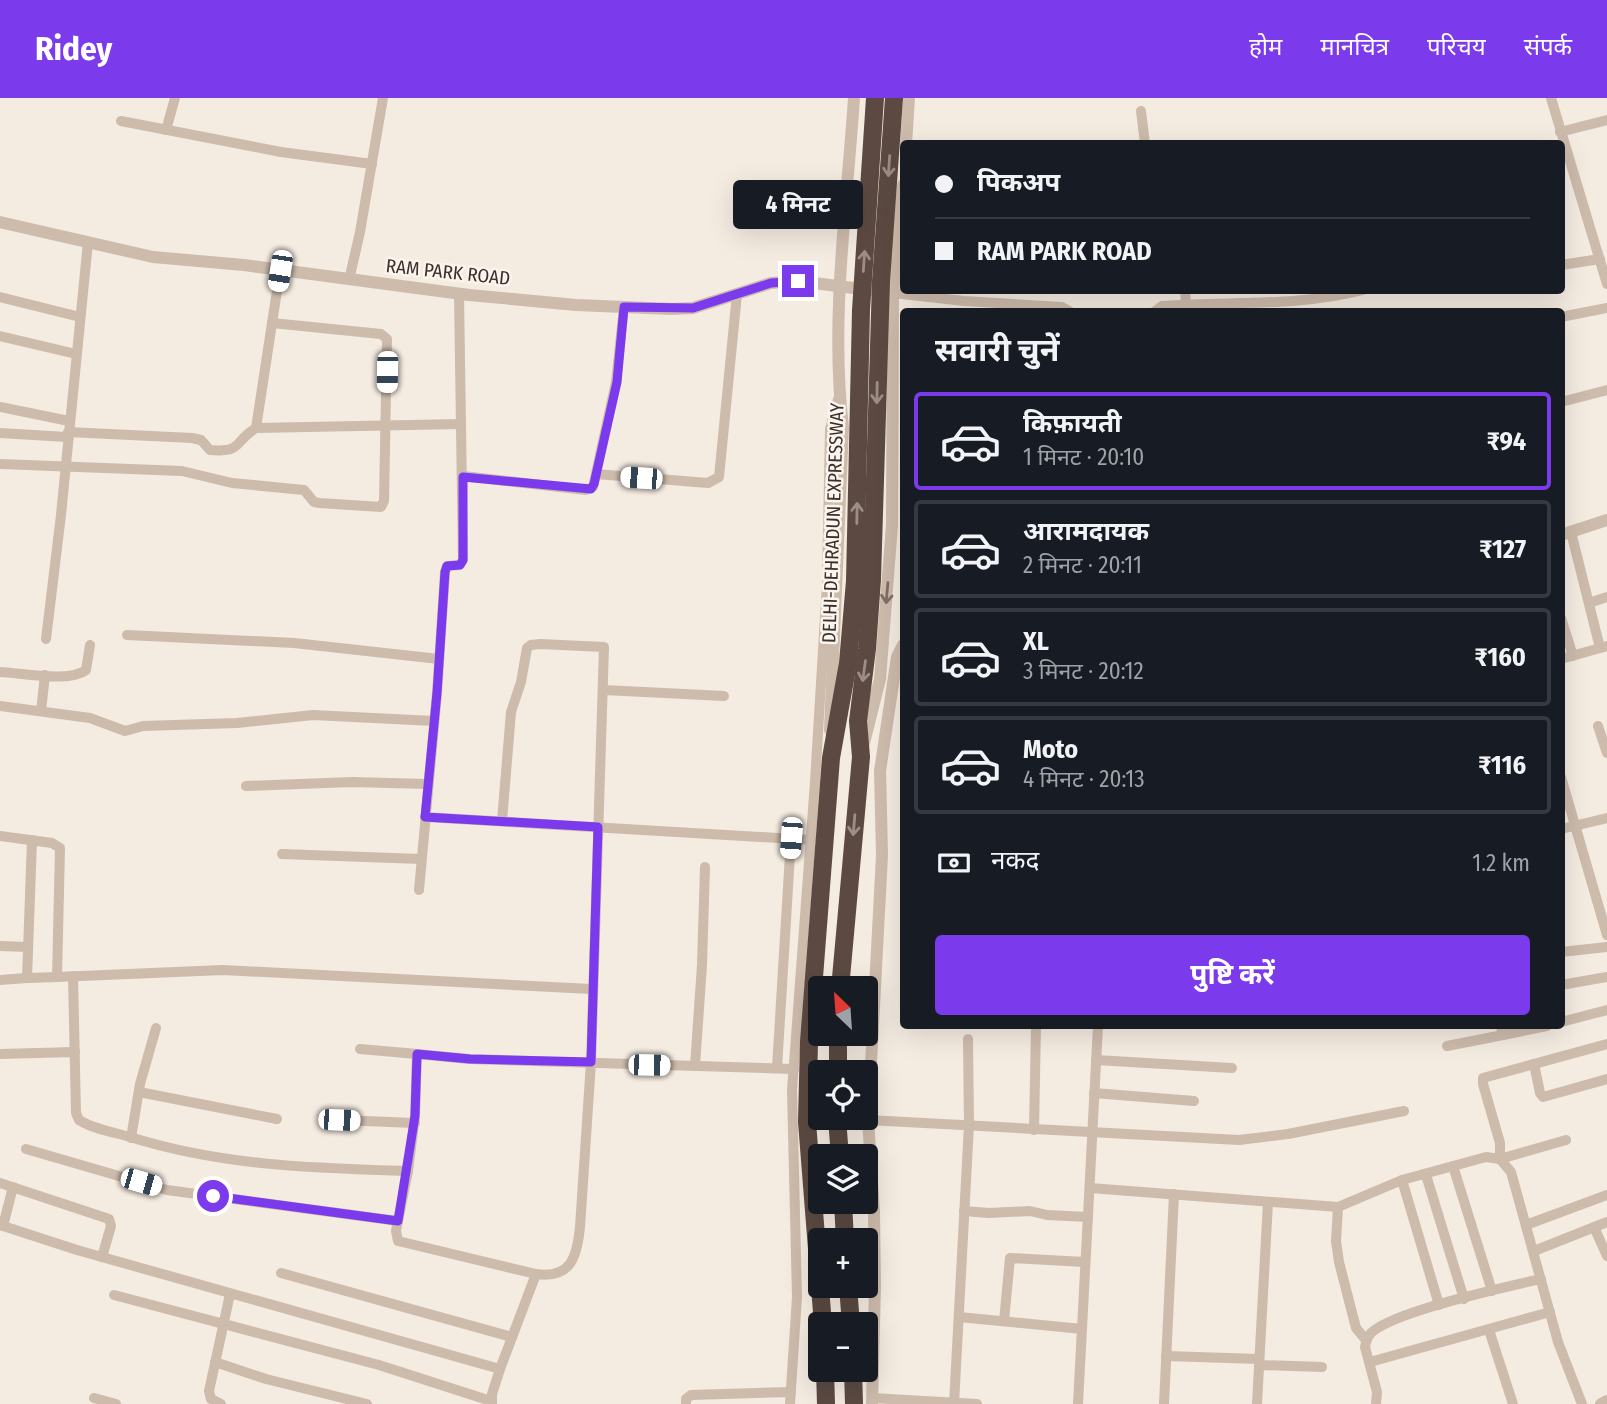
<!DOCTYPE html>
<html lang="hi">
<head>
<meta charset="utf-8">
<style>
  body { margin:0; font-family:"Fira Sans Condensed","Noto Sans Devanagari",sans-serif; background:#242831; color:#f1f3f6; height:100vh; display:flex; flex-direction:column; font-size:26px; white-space:nowrap }
  * { box-sizing:border-box; margin:0 }
  p { font-size:23px; color:#9ea1a6 }
  .icon { flex:none; width:38px; height:38px; fill:none; stroke:currentColor; stroke-width:2; stroke-linecap:round; stroke-linejoin:round }
  .map { position:relative; flex:1; overflow:hidden }
  .sheet { position:absolute; left:900px; top:210px; width:665px; height:721px; display:flex; flex-direction:column; background:#171b24; border-radius:7px; box-shadow:0 7px 28px #0002 }
  .sheet>* { flex:none }
  .hud { position:absolute; left:900px; top:42px; width:665px; height:154px; border-radius:7px; box-shadow:0 7px 28px #0002; display:grid; align-content:center; height:154px; padding:0 35px; background:#171b24 }
  .needle { width:46px; rotate:335deg }
  .controls { position:absolute; left:808px; top:878px; display:grid; gap:14px }
  .controls a { display:grid; place-items:center; width:70px; height:70px; border-radius:7px; background:#171b24; box-shadow:0 7px 28px #0002; font-size:35px }
  .end { position:absolute; width:32px; height:32px; margin:-16px; border:9px solid #7c3aed; background:#fff; box-shadow:0 0 0 4px #fff }
  .from { border-radius:50% }
  .bubble { position:absolute; height:49px; border-radius:7px; background:#171b24; box-shadow:0 7px 28px #0002; font-size:23px; font-weight:700; line-height:49px; text-align:center }
  .car { position:absolute; width:21px; height:42px; margin:-21px -10px; border-radius:9px; box-shadow:0 0 5px 2px #0007; background:linear-gradient(#fff 24%,#345 0 40%,#fff 0 76%,#345 0 86%,#fff 0) }
  .hud b { display:flex; align-items:center; gap:24px; height:66px; font-size:26px }
  .hud b+b { border-top:2px solid #363941 }
  .hud i { width:18px; height:18px; background:#f1f3f6 }
  ul { padding:0; list-style:none }
  li { display:flex; align-items:center; gap:21px; height:98px; margin:0 14px 10px; padding:0 21px; border:4px solid #363941; border-radius:7px }
  li div { flex:1 }
  li b { display:block; font-size:26px }
  li em { font-style:normal; font-weight:700 }
  li.active { border-color:#7c3aed }
  li>.icon { width:63px; height:63px; stroke-width:1.5 }
  h2 { padding:0 35px; font-size:32px; line-height:84px }
  .pay { display:flex; align-items:center; gap:18px; height:77px; padding:0 35px; font-size:26px }
  .pay p { margin-inline-start:auto }
  .action { display:flex; gap:14px; margin-top:auto; padding:14px 35px }
  .action a { flex:1; height:80px; border-radius:7px; background:#7c3aed; color:#fff; font-size:28px; font-weight:700; line-height:80px; text-align:center }
  header { display:flex; align-items:center; gap:42px; box-sizing:border-box; height:98px; padding:0 35px; background:#7c3aed; color:#fff }
  header strong { font-size:33px }
  nav { display:flex; gap:38px; margin-inline-start:auto; font-size:24px }
  .map>svg:first-child { display:block }
  .lines { fill:none; stroke-linecap:round; stroke-linejoin:round }
  .minor { stroke:#cdbbac; stroke-width:10 }
  .tertiary { stroke:#cdbbac; stroke-width:12 }
  .motorway { stroke:#5c4a42; stroke-width:18 }
  .motorway-bridge { stroke:#5c4a42; stroke-width:18 }
  .oneway { stroke:#9c8e87 }
  .oneway2 { stroke:#7d6f65 }
  .route { stroke:#7c3aed; stroke-width:9 }
  .labels { text-anchor:middle; dominant-baseline:central; stroke-width:5; stroke-linejoin:round; paint-order:stroke }
  .street-label { font-size:19px; fill:#3b302b; stroke:#fbf5ee }
</style>
</head>
<body>
<header>
<strong>Ridey</strong>
<nav><a>होम</a><a>मानचित्र</a><a>परिचय</a><a>संपर्क</a></nav>
</header>
<div class="map">
<svg width="1607" height="1306" viewBox="0 0 1607 1306">
  <rect width="100%" height="100%" fill="#f4ebe1"/>
  <g class="lines">
    <g class="minor">
      <path d="M 1551,0 L 1607,186"/>
      <path d="M 1141,13 L 1145,46"/>
      <path d="M 121,23 L 281,54 L 372,66"/>
      <path d="M 166,32 L 175,0"/>
      <path d="M 1560,34 L 1607,22"/>
      <path d="M 1561,167 L 1600,161"/>
      <path d="M 349,182 L 360,134 L 383,0"/>
      <path d="M 1185,192 L 1186,206"/>
      <path d="M 893,195 L 964,203 L 1062,209 L 1071,214"/>
      <path d="M 0,199 L 80,219"/>
      <path d="M 1154,214 L 1162,208 C 1228,203 1298,209 1363,192"/>
      <path d="M 1561,219 L 1607,210"/>
      <path d="M 0,238 L 76,256"/>
      <path d="M 1561,304 L 1607,292"/>
      <path d="M 0,309 L 69,323"/>
      <path d="M 256,330 L 280,173"/>
      <path d="M 68,334 L 192,340 L 201,342 L 210,352 C 243,355 234,343 256,330 L 461,326"/>
      <path d="M 0,335 L 67,339"/>
      <path d="M 0,366 L 182,373 L 232,385 L 304,392 L 314,404 L 319,405 L 381,409 L 384,403 L 387,241 L 381,236 L 272,225"/>
      <path d="M 596,376 L 708,385 L 719,379 L 737,196"/>
      <path d="M 463,378 L 586,392 L 593,389 L 616,284 L 624,209"/>
      <path d="M 1571,434 L 1600,550"/>
      <path d="M 1589,505 L 1607,499"/>
      <path d="M 1561,520 L 1573,558"/>
      <path d="M 127,537 L 294,545 L 439,561"/>
      <path d="M 46,541 L 61,417 L 88,144"/>
      <path d="M 1561,561 L 1607,548"/>
      <path d="M 0,574 C 22,575 69,585 86,572 L 90,547"/>
      <path d="M 604,592 L 724,598"/>
      <path d="M 0,608 L 90,620 L 125,633 L 143,628 L 237,625 L 313,617 L 434,623"/>
      <path d="M 41,613 L 45,577"/>
      <path d="M 1598,628 L 1607,655"/>
      <path d="M 1561,679 L 1607,837"/>
      <path d="M 246,688 L 352,684 L 428,686"/>
      <path d="M 425,719 L 811,742"/>
      <path d="M 1561,731 L 1607,720"/>
      <path d="M 0,738 L 52,745 L 60,750 L 57,879 L 223,872 L 591,891"/>
      <path d="M 32,742 L 27,880 L 57,879"/>
      <path d="M 282,756 L 421,761"/>
      <path d="M 419,792 L 437,595 L 445,474 L 447,468 L 460,467 L 463,462 L 459,196"/>
      <path d="M 0,848 L 28,849"/>
      <path d="M 1561,854 L 1607,849"/>
      <path d="M 73,878 L 76,1015 L 79,1022 C 93,1031 113,1034 130,1039 C 223,1068 312,1070 408,1073 L 415,1018 L 417,956 L 469,961 L 794,971"/>
      <path d="M 0,882 L 27,880"/>
      <path d="M 1561,887 L 1607,879"/>
      <path d="M 1561,924 L 1607,912"/>
      <path d="M 1501,928 L 1503,937 L 1547,928"/>
      <path d="M 1447,948 L 1503,937"/>
      <path d="M 360,951 L 417,956"/>
      <path d="M 0,956 L 75,954"/>
      <path d="M 1096,962 L 1232,970"/>
      <path d="M 1534,966 L 1540,995 L 1543,999 L 1607,981"/>
      <path d="M 695,968 L 702,867 L 705,769"/>
      <path d="M 777,970 L 791,740"/>
      <path d="M 139,994 L 277,1021"/>
      <path d="M 1094,995 L 1194,1003"/>
      <path d="M 339,1022 L 415,1025"/>
      <path d="M 868,1022 L 1239,1042 L 1288,1036 L 1404,1013"/>
      <path d="M 1034,1032 L 1036,928"/>
      <path d="M 131,1040 L 140,986 L 156,930"/>
      <path d="M 1566,1042 L 1500,1061 L 1500,1045 L 1483,986 L 1483,980 L 1607,946"/>
      <path d="M 26,1051 L 167,1092 L 398,1123"/>
      <path d="M 1453,1068 L 1492,1193"/>
      <path d="M 408,1073 L 396,1133 L 398,1143 L 536,1176 C 571,1181 577,1159 580,1129 L 591,964 L 604,549 L 540,546 L 531,547 L 527,550 L 521,584 L 511,614 L 502,723"/>
      <path d="M 1426,1077 L 1464,1201"/>
      <path d="M 1402,1082 L 1439,1207"/>
      <path d="M 0,1085 L 109,1121 L 111,1128 L 102,1159"/>
      <path d="M 1090,1090 L 1338,1109 L 1402,1082 L 1486,1059 L 1500,1061 L 1511,1074 L 1558,1244 L 1582,1306"/>
      <path d="M 1338,1109 L 1336,1143 L 1339,1164 L 1356,1230 L 1366,1242"/>
      <path d="M 964,1113 L 989,1115 L 1030,1113 L 1047,1117 L 1088,1119"/>
      <path d="M 0,1127 L 77,1152 L 500,1271 L 492,1296 L 492,1306"/>
      <path d="M 1526,1127 L 1607,1097"/>
      <path d="M 3,1128 L 13,1089"/>
      <path d="M 1594,1129 L 1607,1158"/>
      <path d="M 1534,1153 L 1607,1124"/>
      <path d="M 281,1175 L 512,1239"/>
      <path d="M 114,1197 L 379,1267 L 491,1303"/>
      <path d="M 959,1219 L 1082,1231"/>
      <path d="M 1004,1223 L 1010,1160 L 1085,1164"/>
      <path d="M 1489,1232 L 1513,1306"/>
      <path d="M 1166,1258 L 1259,1261"/>
      <path d="M 215,1264 L 266,1281 L 367,1306"/>
      <path d="M 1370,1264 L 1550,1214"/>
      <path d="M 1259,1267 L 1322,1269"/>
      <path d="M 500,1271 L 536,1176"/>
      <path d="M 94,1300 L 116,1306"/>
      <path d="M 872,1300 L 977,1306"/>
      <path d="M 221,1306 L 211,1301 L 209,1293 L 230,1196"/>
      <path d="M 686,1306 L 686,1301 L 691,1297 L 791,1294"/>
      <path d="M 790,1306 L 797,1199 L 792,992 L 815,684 L 827,486 L 830,331 L 838,301"/>
      <path d="M 954,1306 L 969,1027 L 968,941"/>
      <path d="M 1078,1306 L 1098,928"/>
      <path d="M 1164,1306 L 1174,1096"/>
      <path d="M 1257,1306 L 1268,1104"/>
      <path d="M 1376,1306 L 1377,1294 L 1365,1249 C 1366,1243 1367,1239 1371,1235 C 1394,1213 1506,1189 1541,1181"/>
    </g>
    <g class="tertiary">
      <path d="M 906,46 L 909,0"/>
      <path d="M 0,124 L 153,159 L 244,167 L 469,197 L 576,207 L 672,211 L 693,210 L 771,185 L 798,183 L 893,195"/>
      <path d="M 1561,437 L 1607,422"/>
      <path d="M 830,632 L 843,329 C 830,223 847,107 854,0"/>
      <path d="M 864,645 L 880,581 L 892,427 L 893,195 L 903,87"/>
      <path d="M 872,1306 L 875,1188 L 874,1113 L 868,1022 L 882,757 L 880,673 L 897,559 L 903,547"/>
      <path d="M 1601,1306 L 1607,1303"/>
    </g>
    <g class="motorway">
      <path d="M 840,891 L 861,659 L 858,623 L 867,551 L 872,481"/>
      <path d="M 838,975 L 838,936"/>
      <path d="M 837,1020 L 840,1059"/>
      <path d="M 843,1104 L 845,1143"/>
      <path d="M 848,1188 L 851,1227"/>
      <path d="M 823,1227 L 807,1024 L 809,944 L 831,660 L 848,565 L 855,483"/>
      <path d="M 825,1272 L 826,1306"/>
      <path d="M 853,1272 L 854,1306"/>
    </g>
    <g class="motorway-bridge">
      <path d="M 872,481 L 881,183 L 894,0"/>
      <path d="M 855,483 L 861,212 L 875,0"/>
    </g>
  </g>
  <defs><path id="oneway-shaft" d="M-6 0H5M1.5-3L5.5 0L1.5 3" fill="none" stroke-width="1.6" stroke-linecap="round" stroke-linejoin="round" transform="scale(1.75)"/></defs>
  <g class="oneway">
    <use href="#oneway-shaft" transform="translate(889 68) rotate(94)"/>
    <use href="#oneway-shaft" transform="translate(864 163) rotate(-86)"/>
    <use href="#oneway-shaft" transform="translate(877 295) rotate(91)"/>
    <use href="#oneway-shaft" transform="translate(857 415) rotate(-89)"/>
    <use href="#oneway-shaft" transform="translate(864 573) rotate(98)"/>
    <use href="#oneway-shaft" transform="translate(854 727) rotate(95)"/>
  </g>
  <use class="oneway2" href="#oneway-shaft" transform="translate(887 495) rotate(95)"/>
  <g class="lines">
    <path class="route" d="M 213,1098 L 398,1123 L 415,1018 L 417,956 L 470,961 L 591,964 L 598,729 L 425,719 L 437,595 L 445,474 L 447,468 L 460,467 L 463,462 L 463,379 L 591,391 L 594,386 L 617,284 L 624,209 L 693,210 L 771,185 L 798,183"/>
  </g>
  <g class="labels">
    <g class="street-label">
      <text transform="translate(448 174) rotate(6)">RAM PARK ROAD</text>
      <text transform="translate(833 425) rotate(-88)">DELHI-DEHRADUN EXPRESSWAY</text>
    </g>
  </g>
</svg>
<div class="controls">
<a><svg class="needle" viewBox="-14 -14 28 28"><path d="M0-13l5 13h-10z" fill="#e53935"/><path d="M0 13l5-13h-10z" fill="#9ea1a6"/></svg></a>
<a><svg class="icon" aria-label="locate" viewBox="0 0 24 24"><circle cx="12" cy="12" r="6"/><path d="M12 2v4M12 18v4M2 12h4M18 12h4"/></svg></a>
<a><svg class="icon" aria-label="layers" viewBox="0 0 24 24"><path d="M12 4l9 5-9 5-9-5zM3 14l9 5 9-5"/></svg></a>
<a>+</a>
<a>−</a>
</div>
<i class="end from" style="left:213px;top:1098px"></i>
<i class="end" style="left:798px;top:183px"></i>
<div class="bubble" style="left:733px;top:82px;width:130px">4 मिनट</div>
<i class="car" style="left:280px;top:173px;rotate:189deg"></i>
<i class="car" style="left:387px;top:274px;rotate:181deg"></i>
<i class="car" style="left:641px;top:380px;rotate:274deg"></i>
<i class="car" style="left:791px;top:740px;rotate:184deg"></i>
<i class="car" style="left:649px;top:967px;rotate:91deg"></i>
<i class="car" style="left:339px;top:1022px;rotate:92deg"></i>
<i class="car" style="left:141px;top:1084px;rotate:106deg"></i>
<div class="hud">
<b><i class="from"></i>पिकअप</b>
<b><i></i>RAM PARK ROAD</b>
</div>
<section class="sheet">
<h2>सवारी चुनें</h2>
<ul>
<li class="active"><svg class="icon" aria-label="car" viewBox="0 0 24 24"><path d="M5 17H2v-5l4-1 3-4h7l3 4 3 1v5h-3M9 17h6M6 11h13"/><circle cx="7" cy="17" r="2"/><circle cx="17" cy="17" r="2"/></svg><div><b>किफ़ायती</b><p>1 मिनट · 20:10</p></div><em>₹94</em></li>
<li><svg class="icon" aria-label="car" viewBox="0 0 24 24"><path d="M5 17H2v-5l4-1 3-4h7l3 4 3 1v5h-3M9 17h6M6 11h13"/><circle cx="7" cy="17" r="2"/><circle cx="17" cy="17" r="2"/></svg><div><b>आरामदायक</b><p>2 मिनट · 20:11</p></div><em>₹127</em></li>
<li><svg class="icon" aria-label="car" viewBox="0 0 24 24"><path d="M5 17H2v-5l4-1 3-4h7l3 4 3 1v5h-3M9 17h6M6 11h13"/><circle cx="7" cy="17" r="2"/><circle cx="17" cy="17" r="2"/></svg><div><b>XL</b><p>3 मिनट · 20:12</p></div><em>₹160</em></li>
<li><svg class="icon" aria-label="car" viewBox="0 0 24 24"><path d="M5 17H2v-5l4-1 3-4h7l3 4 3 1v5h-3M9 17h6M6 11h13"/><circle cx="7" cy="17" r="2"/><circle cx="17" cy="17" r="2"/></svg><div><b>Moto</b><p>4 मिनट · 20:13</p></div><em>₹116</em></li>
</ul>
<div class="pay"><svg class="icon" aria-label="cash" viewBox="0 0 24 24"><path d="M3 7h18v10H3z"/><circle cx="12" cy="12" r="2"/></svg>नकद<p>1.2 km</p></div>
<div class="action"><a>पुष्टि करें</a></div>
</section>
</div>
</body>
</html>
